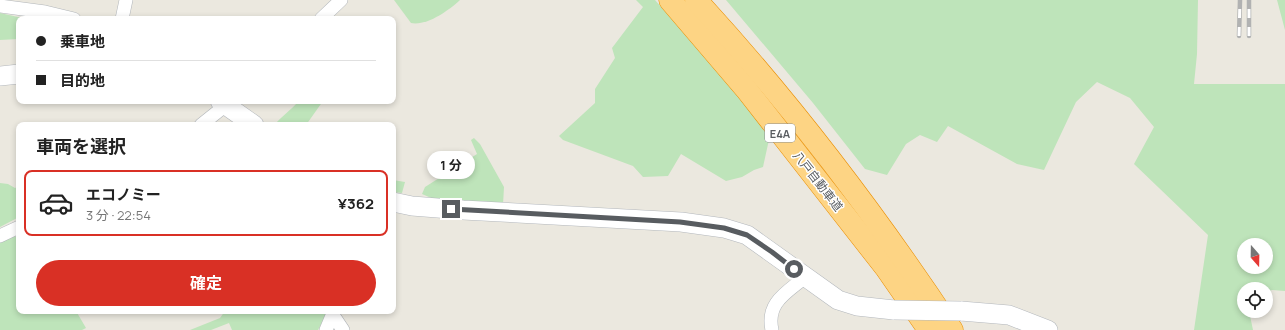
<!DOCTYPE html>
<html lang="ja">
<head>
<meta charset="utf-8">
<style>
  body { margin:0; font-family:Manrope,"Noto Sans JP",sans-serif; background:#f6f6f6; color:#222; height:100vh; display:flex; flex-direction:column; font-size:15px; white-space:nowrap }
  * { box-sizing:border-box; margin:0 }
  p { font-size:13px; color:#767676 }
  .icon { flex:none; width:22px; height:22px; fill:none; stroke:currentColor; stroke-width:2; stroke-linecap:round; stroke-linejoin:round }
  .map { position:relative; flex:1; overflow:hidden }
  .side { position:absolute; left:16px; top:122px; width:380px; height:192px; display:flex; flex-direction:column; background:#fff; border-radius:8px; box-shadow:0 2px 6px #0003 }
  .side>* { flex:none }
  .guide { position:absolute; left:16px; top:16px; width:380px; height:88px; border-radius:8px; box-shadow:0 2px 6px #0003; display:grid; align-content:center; height:88px; padding:0 20px; background:#fff }
  .needle { width:26px; rotate:160deg }
  .controls { position:absolute; left:1237px; top:238px; display:grid; gap:8px }
  .controls a { display:grid; place-items:center; width:36px; height:36px; border-radius:50%; background:#fff; box-shadow:0 2px 6px #0003; font-size:20px }
  .end { position:absolute; width:18px; height:18px; margin:-9px; border:5px solid #585c60; background:#fff; box-shadow:0 0 0 2px #fff }
  .from { border-radius:50% }
  .bubble { position:absolute; height:28px; border-radius:14px; background:#fff; box-shadow:0 2px 6px #0003; font-size:13px; font-weight:700; line-height:28px; text-align:center }
  .guide b { display:flex; align-items:center; gap:14px; height:38px; font-size:15px }
  .guide b+b { border-top:1px solid #e0e0e0 }
  .guide i { width:10px; height:10px; background:#222 }
  ul { padding:0; list-style:none }
  li { display:flex; align-items:center; gap:12px; height:66px; margin:0 8px 6px; padding:0 12px; border:2px solid #e0e0e0; border-radius:8px }
  li div { flex:1 }
  li b { display:block; font-size:15px }
  li em { font-style:normal; font-weight:700 }
  li.selected { border-color:#d93025 }
  li>.icon { width:36px; height:36px; stroke-width:1.5 }
  h2 { padding:0 20px; font-size:18px; line-height:48px }
  .button { display:flex; gap:8px; margin-top:auto; padding:8px 20px }
  .button a { flex:1; height:46px; border-radius:24px; background:#d93025; color:#fff; font-size:16px; font-weight:700; line-height:46px; text-align:center }
  .map>svg:first-child { display:block }
  .green { fill:#bee4ba; fill-rule:evenodd }
  .lines { fill:none; stroke-linecap:round; stroke-linejoin:round }
  .street-casing { stroke:#b2b6ba; stroke-width:14 }
  .secondary-casing { stroke:#b3b7bc; stroke-width:20 }
  .highway-casing { stroke:#ea8e00; stroke-width:23 }
  .street { stroke:#fff; stroke-width:13 }
  .secondary { stroke:#fff; stroke-width:19 }
  .highway { stroke:#fdd484; stroke-width:22 }
  .rail-casing { stroke:#b1b2b2; stroke-width:4.5 }
  .rail { stroke:#fff; stroke-width:3; stroke-dasharray:9; stroke-linecap:butt }
  .secondary-bridge-casing { stroke:#b3b7bc; stroke-width:20; stroke-linecap:butt }
  .secondary-bridge { stroke:#fff; stroke-width:19 }
  .route { stroke:#585c60; stroke-width:5 }
  .labels { text-anchor:middle; dominant-baseline:central; stroke-width:3; stroke-linejoin:round; paint-order:stroke }
  .shield { fill:#fff; stroke:#8a8d90; stroke-width:1 }
  .shield-label { font-size:11px; font-weight:bold; fill:#585c60 }
  .street-label { font-size:12px; fill:#585c60; stroke:#fff }
</style>
</head>
<body>
<div class="map">
<svg width="1285" height="330" viewBox="0 0 1285 330">
  <rect width="100%" height="100%" fill="#ebe8df"/>
  <g class="green">
    <path d="M 394,0 L 460,0 C 448,11 427,26 411,23 Z"/>
    <path d="M 636,0 L 655,0 L 742,98 L 770,135 L 763,167 L 754,170 L 742,177 L 726,181 L 681,154 L 668,176 L 643,177 L 633,166 L 563,140 L 559,136 L 595,103 L 595,89 L 615,58 L 612,48 L 643,7 Z"/>
    <path d="M 726,0 L 1198,0 L 1197,54 L 1194,84 L 1285,84 L 1285,291 L 1272,290 L 1266,292 L 1266,289 L 1244,289 L 1244,311 L 1249,311 L 1253,330 L 1194,330 L 1208,235 L 1134,164 L 1154,127 L 1130,98 L 1097,82 L 1076,102 L 1044,170 L 1017,164 L 948,126 L 937,142 L 920,135 L 906,144 L 887,175 L 865,169 L 813,103 ZM 1244,245 L 1266,245 L 1266,267 L 1244,267 Z"/>
    <path d="M 1277,0 L 1285,0 L 1285,30 Z"/>
    <path d="M 0,13 L 27,19 L 19,19 L 19,39 L 0,40 Z"/>
    <path d="M 299,101 L 323,101 L 306,125 L 274,125 C 282,116 291,110 299,101 Z"/>
    <path d="M 474,138 L 480,144 L 504,187 L 503,205 L 436,200 L 422,194 L 425,187 L 477,154 L 471,140 Z"/>
    <path d="M 393,180 L 405,182 L 402,193 L 393,192 Z"/>
    <path d="M 0,183 L 8,184 L 15,188 L 19,186 L 19,217 L 0,227 Z"/>
    <path d="M 11,236 L 19,237 L 19,311 L 76,311 L 86,328 L 82,330 L 0,330 L 0,242 Z"/>
    <path d="M 225,311 L 328,311 L 318,330 L 232,330 L 229,323 L 211,330 L 190,330 L 220,318 Z"/>
  </g>
  <g class="lines">
    <defs>
      <g id="street">
        <path d="M 0,6 L 45,12 L 74,19"/>
        <path d="M 122,19 L 126,0"/>
        <path d="M 321,19 L 341,0"/>
        <path d="M 201,125 L 231,101"/>
        <path d="M 0,236 L 19,227"/>
        <path d="M 333,315 L 343,330"/>
        <path d="M 326,330 L 334,311"/>
        <path d="M 772,330 C 766,303 786,293 804,278"/>
      </g>
      <g id="secondary">
        <path d="M 0,76 L 19,74"/>
        <path d="M 220,101 L 254,125"/>
        <path d="M 393,202 L 412,206 L 463,210 L 681,222 L 724,228 L 747,235 L 838,300 L 857,306 L 894,310"/>
        <path d="M 961,311 L 1009,315 L 1048,330"/>
      </g>
      <g id="highway">
        <path d="M 670,0 L 746,89 L 886,268 L 929,330"/>
        <path d="M 696,0 C 791,103 875,214 952,330"/>
      </g>
    </defs>
    <use href="#street" class="street-casing"/>
    <use href="#secondary" class="secondary-casing"/>
    <use href="#highway" class="highway-casing"/>
    <use href="#street" class="street"/>
    <use href="#secondary" class="secondary"/>
    <use href="#highway" class="highway"/>
    <defs>
      <g id="rail">
        <path d="M 1239,36 L 1240,0"/>
        <path d="M 1249,36 L 1249,0"/>
      </g>
    </defs>
    <use href="#rail" class="rail-casing"/>
    <use href="#rail" class="rail"/>
    <defs>
      <path id="secondary-bridge" d="M 894,310 L 961,311"/>
    </defs>
    <use href="#secondary-bridge" class="secondary-bridge-casing"/>
    <use href="#secondary-bridge" class="secondary-bridge"/>
  </g>
  <g class="lines">
    <path class="route" d="M 451,209 L 680,222 L 724,228 L 747,235 L 772,252 L 794,269"/>
  </g>
  <g class="labels">
    <rect class="shield" x="765" y="124" width="30" height="18" rx="3"/>
    <g class="shield-label">
      <text x="780" y="133">E4A</text>
    </g>
    <g class="street-label">
      <text transform="translate(818 181) rotate(52)">八戸自動車道</text>
    </g>
  </g>
</svg>
<div class="controls">
<a><svg class="needle" viewBox="-14 -14 28 28"><path d="M0-13l5 13h-10z" fill="#e53935"/><path d="M0 13l5-13h-10z" fill="#767676"/></svg></a>
<a><svg class="icon" aria-label="locate" viewBox="0 0 24 24"><circle cx="12" cy="12" r="6"/><path d="M12 2v4M12 18v4M2 12h4M18 12h4"/></svg></a>
</div>
<i class="end from" style="left:794px;top:269px"></i>
<i class="end" style="left:451px;top:209px"></i>
<div class="bubble" style="left:427px;top:151px;width:48px">1 分</div>
<div class="guide">
<b><i class="from"></i>乗車地</b>
<b><i></i>目的地</b>
</div>
<section class="side">
<h2>車両を選択</h2>
<ul>
<li class="selected"><svg class="icon" aria-label="car" viewBox="0 0 24 24"><path d="M5 17H2v-5l4-1 3-4h7l3 4 3 1v5h-3M9 17h6M6 11h13"/><circle cx="7" cy="17" r="2"/><circle cx="17" cy="17" r="2"/></svg><div><b>エコノミー</b><p>3 分 · 22:54</p></div><em>¥362</em></li>
</ul>
<div class="button"><a>確定</a></div>
</section>
</div>
</body>
</html>
